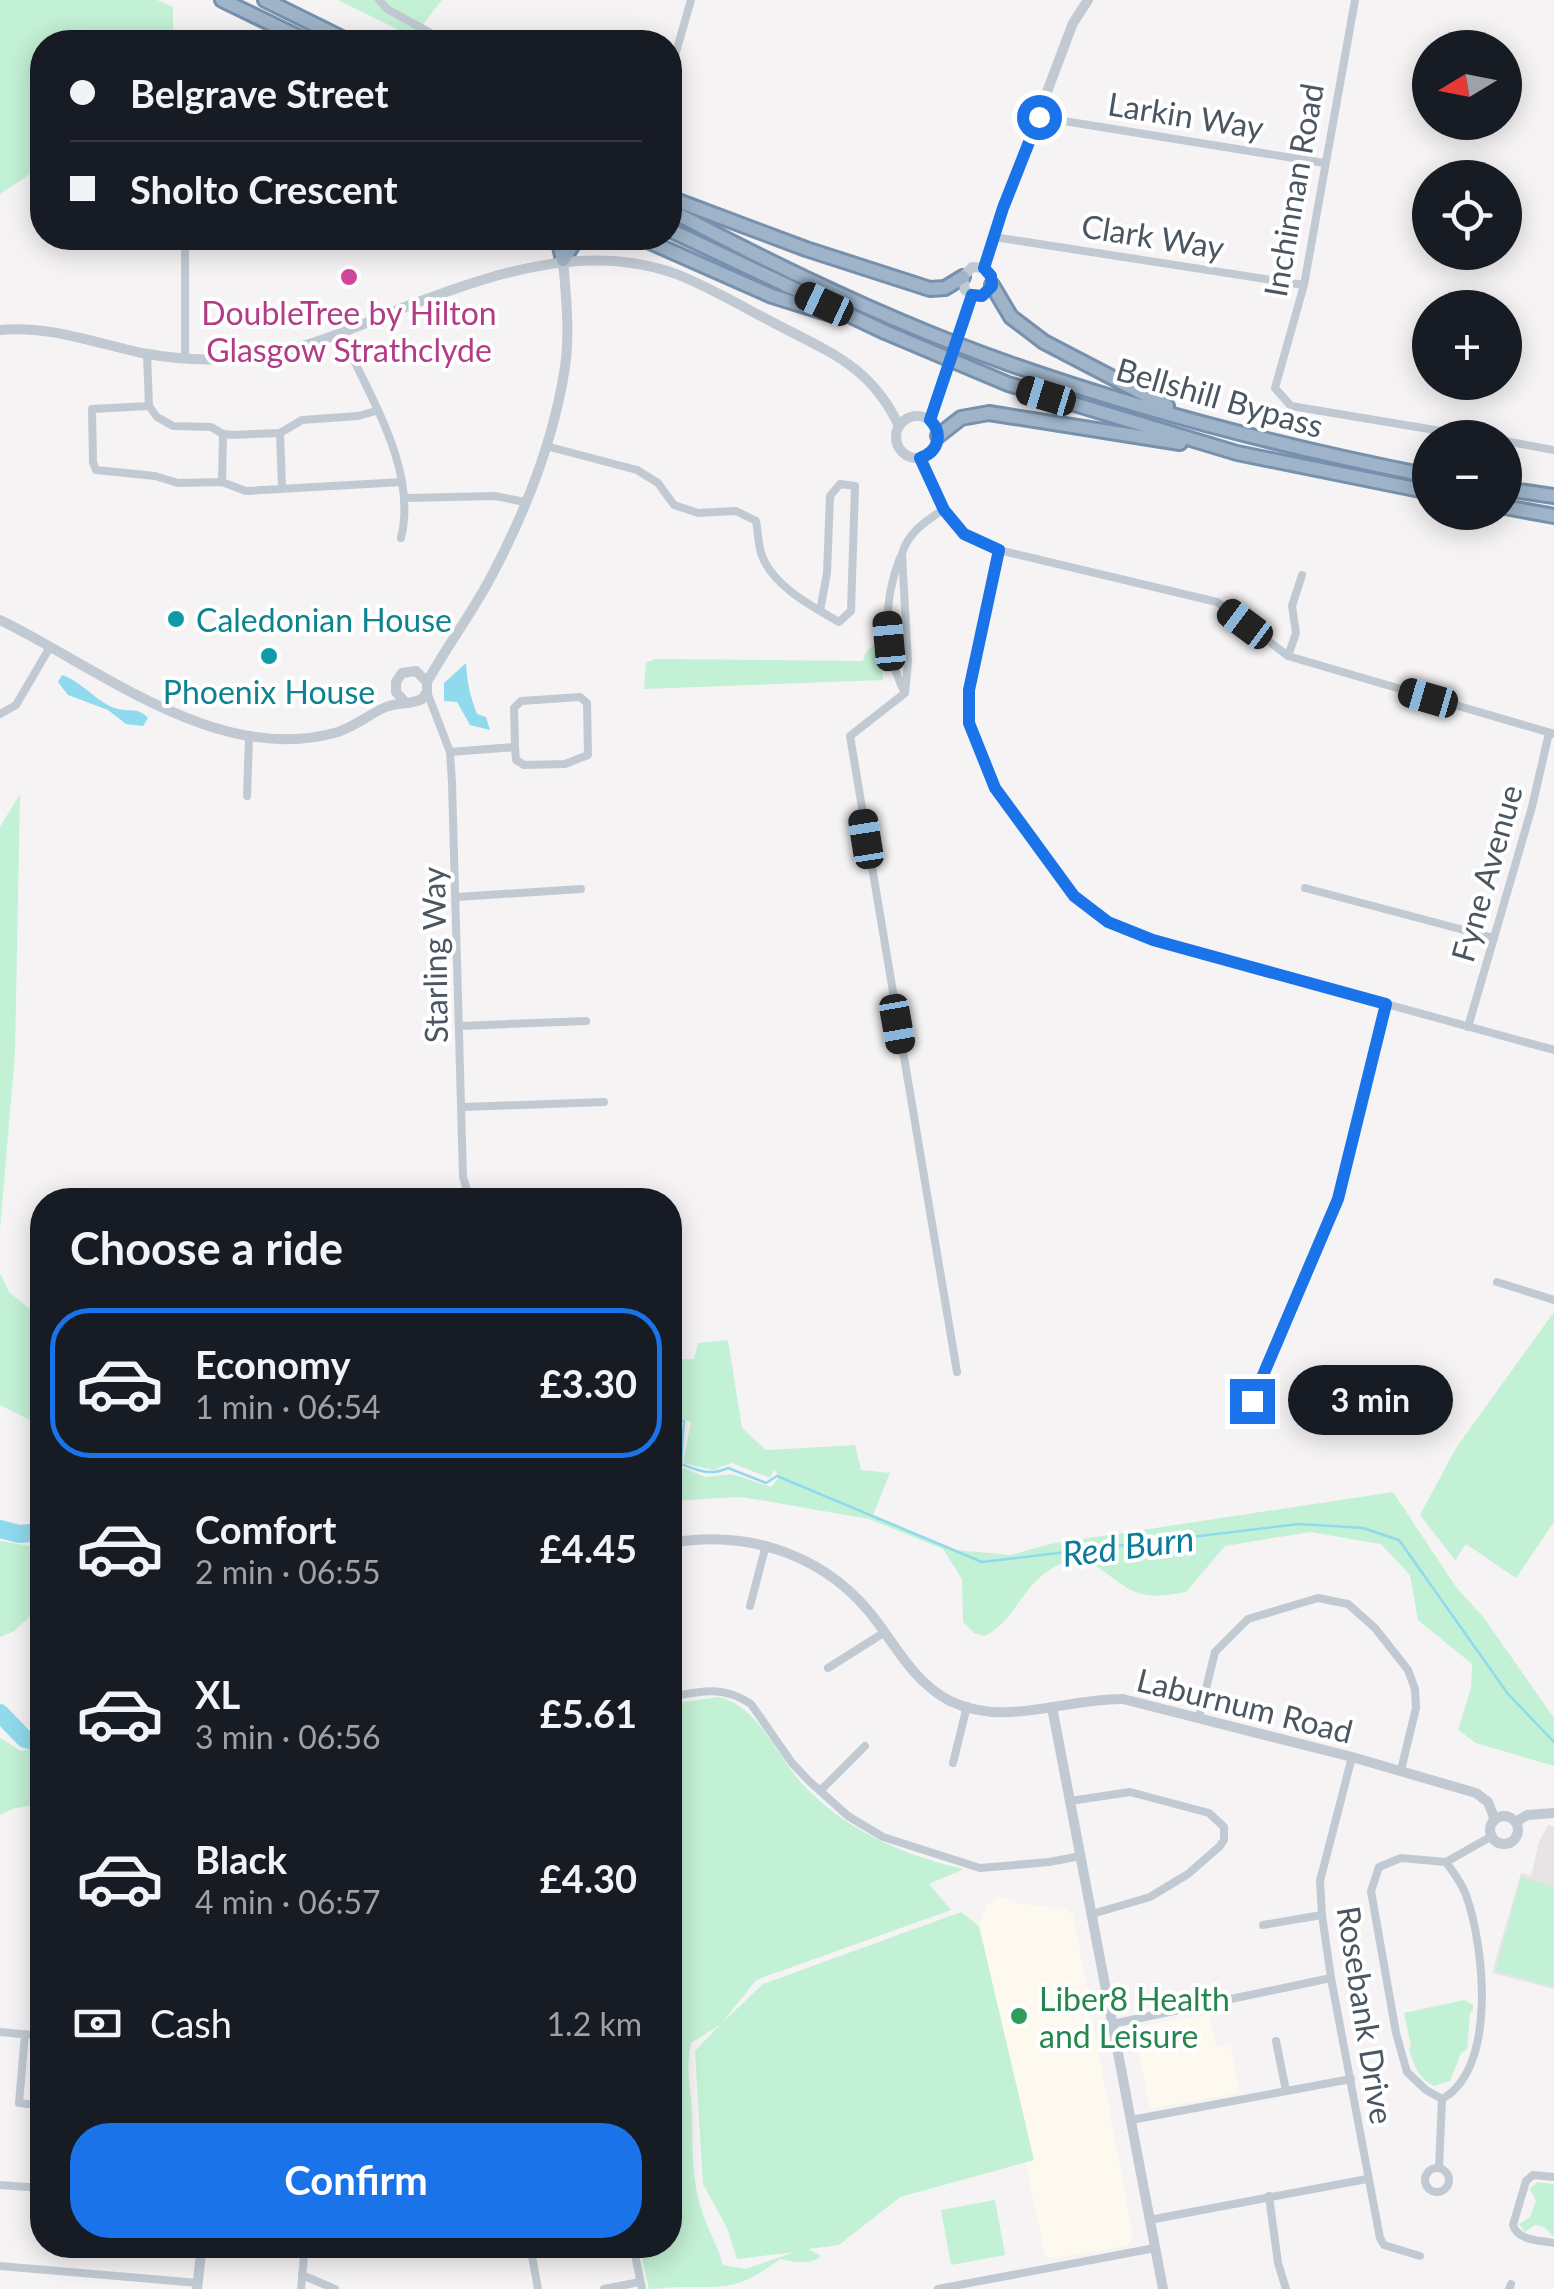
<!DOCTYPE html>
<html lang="en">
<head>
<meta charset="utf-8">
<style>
  body { margin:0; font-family:Lato,sans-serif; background:#20242c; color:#f1f3f6; height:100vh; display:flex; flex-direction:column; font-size:38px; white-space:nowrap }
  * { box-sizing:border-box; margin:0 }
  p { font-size:32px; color:#9ea1a6 }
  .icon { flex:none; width:55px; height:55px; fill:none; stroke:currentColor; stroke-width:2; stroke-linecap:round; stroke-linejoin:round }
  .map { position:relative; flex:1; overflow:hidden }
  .drawer { position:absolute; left:30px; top:1188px; width:652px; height:1070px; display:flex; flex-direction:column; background:#171b24; border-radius:40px; box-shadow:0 5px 25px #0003 }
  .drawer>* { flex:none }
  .hud { position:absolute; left:30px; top:30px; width:652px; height:220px; border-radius:40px; box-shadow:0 5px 25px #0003; display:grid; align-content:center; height:220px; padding:0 40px; background:#171b24 }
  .needle { width:65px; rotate:260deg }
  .buttons { position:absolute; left:1412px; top:30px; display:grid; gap:20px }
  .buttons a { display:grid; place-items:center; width:110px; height:110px; border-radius:50%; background:#171b24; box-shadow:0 5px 25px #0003; font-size:50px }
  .end { position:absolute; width:45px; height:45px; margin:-22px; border:12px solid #1a73e8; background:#fff; box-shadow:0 0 0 5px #fff }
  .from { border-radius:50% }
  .bubble { position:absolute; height:70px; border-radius:35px; background:#171b24; box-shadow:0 5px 25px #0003; font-size:32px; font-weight:700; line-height:70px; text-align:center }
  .car { position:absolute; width:30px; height:60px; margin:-30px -15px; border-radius:12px; box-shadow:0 0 8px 2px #0007; background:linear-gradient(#222 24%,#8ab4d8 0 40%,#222 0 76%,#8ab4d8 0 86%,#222 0) }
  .hud b { display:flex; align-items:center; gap:35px; height:95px; font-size:38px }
  .hud b+b { border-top:2px solid #363941 }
  .hud i { width:25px; height:25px; background:#f1f3f6 }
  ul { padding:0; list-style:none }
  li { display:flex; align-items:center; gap:30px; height:150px; margin:0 20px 15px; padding:0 20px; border:5px solid transparent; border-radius:40px }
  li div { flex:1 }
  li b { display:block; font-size:38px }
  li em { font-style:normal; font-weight:700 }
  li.selected { border-color:#1a73e8 }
  li>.icon { width:90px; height:90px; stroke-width:1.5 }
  h2 { padding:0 40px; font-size:45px; line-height:120px }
  .pay { display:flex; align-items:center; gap:25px; height:110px; padding:0 40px; font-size:38px }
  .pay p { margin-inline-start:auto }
  .cta { display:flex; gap:20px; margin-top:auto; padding:20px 40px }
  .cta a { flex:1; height:115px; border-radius:40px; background:#1a73e8; color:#fff; font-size:40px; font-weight:700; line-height:115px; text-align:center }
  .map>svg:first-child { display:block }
  .commercial { fill:#fdf9ef }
  .education { fill:#e6e4e5 }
  .green { fill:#c3f1d5; fill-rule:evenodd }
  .water { fill:#90daee }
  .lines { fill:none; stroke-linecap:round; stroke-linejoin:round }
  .stream { stroke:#90daee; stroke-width:2.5 }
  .river { stroke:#90daee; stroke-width:18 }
  .trunk-casing { stroke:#7690ad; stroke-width:18 }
  .minor { stroke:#c1cad2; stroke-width:8 }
  .tertiary { stroke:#c1cad2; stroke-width:10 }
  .trunk { stroke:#9fb4c9; stroke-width:12 }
  .tertiary-bridge { stroke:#c1cad2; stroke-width:10 }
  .route { stroke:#1a73e8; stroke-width:12 }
  .hotel-dot { fill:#d1479c; stroke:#fff; stroke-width:4 }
  .culture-dot { fill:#0f9aa8; stroke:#fff; stroke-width:4 }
  .leisure-dot { fill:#2e9e5b; stroke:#fff; stroke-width:4 }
  .labels { text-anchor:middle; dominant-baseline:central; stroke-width:8; stroke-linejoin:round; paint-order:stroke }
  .street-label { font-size:32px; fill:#4a5661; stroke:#fff }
  .hotel-label { font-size:32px; fill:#b23c85; stroke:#fff }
  .culture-label { font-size:32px; fill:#0d838f; stroke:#fff; text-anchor:start }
  .leisure-label { font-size:32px; fill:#27864d; stroke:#fff; text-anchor:start }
  .water-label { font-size:35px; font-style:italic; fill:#0c7c9b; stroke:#fff }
</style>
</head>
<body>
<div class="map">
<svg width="1554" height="2289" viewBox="0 0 1554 2289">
  <rect width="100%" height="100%" fill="#f5f3f3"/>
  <g class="commercial">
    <path d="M 999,1896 L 1018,1903 L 1067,1909 L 1073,1914 L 1133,2237 L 1126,2246 L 1046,2259 L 1025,2162 L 1033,2160 L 979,1926 L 986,1905 Z"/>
    <path d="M 1209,2014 L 1217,2047 L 1230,2044 L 1240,2093 L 1150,2109 L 1133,2027 Z"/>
  </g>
  <path class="education" d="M 1548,1825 L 1554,1826 L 1554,1989 L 1492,1973 L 1521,1873 L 1531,1876 L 1539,1842 Z"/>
  <g class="green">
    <path d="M 0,0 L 157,0 L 173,7 L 173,42 L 42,42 L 42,174 L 39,168 L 0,194 Z"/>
    <path d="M 338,0 L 442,0 L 413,37 Z"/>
    <path d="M 877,641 L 881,650 L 883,680 L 644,689 L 646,663 L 655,659 L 863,661 L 865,654 Z"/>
    <path d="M 20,794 L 15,1053 L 0,1230 L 0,827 Z"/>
    <path d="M 0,1273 L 9,1292 L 42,1319 L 42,1426 L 0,1405 Z"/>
    <path d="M 1554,1312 L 1554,1522 L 1516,1578 L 1466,1544 L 1455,1560 L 1420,1515 L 1456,1448 Z"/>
    <path d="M 728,1340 L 742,1428 L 766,1450 L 855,1445 L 861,1470 L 890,1473 L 873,1515 L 956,1550 L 1011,1555 L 1050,1544 L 1393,1492 L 1456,1587 L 1484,1618 L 1554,1718 L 1554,1766 L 1476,1743 L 1458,1730 L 1471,1688 L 1472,1664 L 1418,1620 L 1410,1575 L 1381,1544 L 1310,1532 L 1225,1546 L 1186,1592 C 1170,1595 1154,1598 1139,1593 C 1112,1585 1094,1551 1063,1563 C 1022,1579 1016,1623 984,1636 L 974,1633 L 963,1622 L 962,1579 L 943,1549 L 869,1519 L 766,1501 L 740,1497 L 670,1501 L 670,1421 L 678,1422 L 676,1465 L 705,1477 L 732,1474 L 771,1487 L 779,1477 L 774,1469 L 770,1478 L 732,1463 L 713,1470 L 683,1463 L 691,1422 L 670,1415 L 670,1360 L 694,1359 L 698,1343 Z"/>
    <path d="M 0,1541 L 42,1548 L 42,1605 L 14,1631 L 0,1637 Z"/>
    <path d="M 719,1697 C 761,1707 778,1761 808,1790 C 852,1833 905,1856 964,1869 L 929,1884 L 951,1910 L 756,1980 L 722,2023 L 763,1984 L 961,1912 L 979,1926 L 1034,2160 L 900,2197 L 839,2245 L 808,2249 L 821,2256 C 809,2266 794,2262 780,2259 C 740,2289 730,2287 681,2287 C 670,2287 660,2289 649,2289 L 639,2245 L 670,2245 L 670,1704 ZM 720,2025 L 695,2051 L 703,2184 L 727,2228 L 737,2259 L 795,2252 L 746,2269 L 723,2265 C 718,2247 709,2232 703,2214 C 691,2181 693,2147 692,2113 C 691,2084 685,2074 691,2043 Z"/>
    <path d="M 0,1738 L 21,1751 L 31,1749 L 42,1755 L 42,1803 L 12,1809 L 0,1815 Z"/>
    <path d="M 1521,1877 L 1554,1886 L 1554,1987 L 1496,1971 Z"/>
    <path d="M 1464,2000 L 1473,2005 L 1473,2010 L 1470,2013 L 1467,2050 L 1461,2053 L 1450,2081 L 1434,2086 C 1419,2079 1414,2066 1409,2050 L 1411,2046 L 1404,2013 Z"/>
    <path d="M 1537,2182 L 1554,2184 L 1554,2237 L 1544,2227 L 1535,2225 L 1525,2232 L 1519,2224 L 1530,2217 L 1536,2201 L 1530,2189 Z"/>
    <path d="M 995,2200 L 1005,2255 L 951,2265 L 941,2210 Z"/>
  </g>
  <g class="water">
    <path d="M 466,663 C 467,682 470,696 477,714 L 486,717 L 490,730 L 470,725 L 457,702 L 444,701 L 444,683 Z"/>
    <path d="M 62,675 C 83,682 98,704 118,709 C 131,712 138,707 148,718 L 143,726 L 126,724 L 108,710 L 68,695 L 58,682 Z"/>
  </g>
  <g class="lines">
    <path class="stream" d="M 670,1418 L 684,1421 L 681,1464 C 699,1471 710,1476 728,1468 L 766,1483 L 777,1476 L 982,1562 L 1299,1524 L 1363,1528 L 1399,1540 L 1508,1694 L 1554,1742"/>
    <g class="river">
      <path d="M 0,1529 L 19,1534 L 42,1532"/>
      <path d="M 0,1713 L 25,1739 L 42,1743"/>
    </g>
    <defs>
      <g id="trunk">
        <path d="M 222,0 L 309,42"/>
        <path d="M 265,0 L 350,42"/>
        <path d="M 670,198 L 806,249 L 930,289 L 945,288 L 963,277"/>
        <path d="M 670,210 C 779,268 893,323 1010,364 C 1147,412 1288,448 1430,476"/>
        <path d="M 670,230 L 885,332 L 1008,384 L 1237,453 L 1430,492"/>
        <path d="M 558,238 L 563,260"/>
        <path d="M 641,238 L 772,296 L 830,314"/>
        <path d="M 563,260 L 577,238"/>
        <path d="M 992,285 L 1011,317 L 1044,342 L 1167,406"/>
        <path d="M 938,436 L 961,418 L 989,413 L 1180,443"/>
        <path d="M 1505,489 L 1554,496"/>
        <path d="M 1505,507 L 1554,516"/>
      </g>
    </defs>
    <use href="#trunk" class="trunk-casing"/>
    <g class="minor">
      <path d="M 379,0 L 387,9 L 447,42"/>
      <path d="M 1355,0 L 1304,285 L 1275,388 L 1291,406 L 1483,438"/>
      <path d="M 182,35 L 182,42"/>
      <path d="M 670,73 L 691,0"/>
      <path d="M 1039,117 L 1324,163"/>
      <path d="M 994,237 L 1304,285"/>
      <path d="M 185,238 L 185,358"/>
      <path d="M 342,335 C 369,396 418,470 401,538"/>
      <path d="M 147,354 L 149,406 L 157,417 L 173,426 L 211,427 L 223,434 L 233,435 L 280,433 L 302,420 L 358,416 L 376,411"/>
      <path d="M 149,406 L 92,409 L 93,462 L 96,470 L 155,476 L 178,483 L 222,482 L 246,491 L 402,482"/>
      <path d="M 280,433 L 282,488"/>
      <path d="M 1505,441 L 1554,450"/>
      <path d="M 546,446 L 637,470 L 658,483 L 674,505 L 698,513 L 736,511 L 756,521 C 758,531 758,543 761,553 C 771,585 811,606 839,622 L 851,611 L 855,486 L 840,484 L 830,496 L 827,573 L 820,611"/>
      <path d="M 919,458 L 944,509 L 964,534 L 999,550 L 1217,602 L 1288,656 L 1554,734"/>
      <path d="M 222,482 L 223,434"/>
      <path d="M 406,498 L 495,496 L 525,502"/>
      <path d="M 944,509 C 926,521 908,532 902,554 L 908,662 L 905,693 L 850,736 L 957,1372"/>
      <path d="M 999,550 L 969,690 L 969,723 L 983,762 L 995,788 L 1074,896 L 1108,922 L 1153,940 L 1554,1050"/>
      <path d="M 900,558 C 883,601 883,647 903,689"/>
      <path d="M 1288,656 L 1296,633 L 1292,606 L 1302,575"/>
      <path d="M 427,692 L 450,752 L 452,783 L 463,1177 L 470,1200"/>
      <path d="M 0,714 L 16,705 L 50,647"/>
      <path d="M 450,752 L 515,747 L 516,760 L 524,765 L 565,764 L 588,755 L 587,703 L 580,697 L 521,701 L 514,708 L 515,747"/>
      <path d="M 247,796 L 249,737"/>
      <path d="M 1305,888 L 1494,938"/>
      <path d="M 457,897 L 581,889"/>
      <path d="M 461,1026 L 586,1021"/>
      <path d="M 1468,1027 L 1532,807 L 1549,733"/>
      <path d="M 463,1107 L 604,1102"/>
      <path d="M 1497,1282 L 1554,1300"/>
      <path d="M 1252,1401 L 1338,1199 L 1386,1004"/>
      <path d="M 750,1606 L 766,1545"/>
      <path d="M 828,1668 L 885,1632"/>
      <path d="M 670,1697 C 701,1691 723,1685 751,1704 L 792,1763 L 808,1780 L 848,1816 L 883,1837 L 980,1868 L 1049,1862 L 1081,1856"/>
      <path d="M 1199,1717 L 1215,1652 L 1248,1619 L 1318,1598 L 1348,1604 L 1375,1628 L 1408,1670 L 1415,1689 L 1416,1708 L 1401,1770"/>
      <path d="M 1352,1757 L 1320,1881 L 1322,1915 L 1331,1978 L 1380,2238 L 1384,2245 L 1420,2256"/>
      <path d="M 953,1763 L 967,1706"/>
      <path d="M 820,1791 L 865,1746"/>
      <path d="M 1070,1801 L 1130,1792 L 1209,1813 L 1224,1827 L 1224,1840 L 1220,1846 L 1188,1874 L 1150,1897 L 1092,1914"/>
      <path d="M 1446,1862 L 1401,1858 L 1379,1867 L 1371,1891 L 1396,2033 L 1407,2072 L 1426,2090 L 1442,2099 C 1498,2068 1484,1945 1466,1895 C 1462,1883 1453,1872 1446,1862 L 1492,1836"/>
      <path d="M 42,1865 L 40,1883 L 42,1894"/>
      <path d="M 1263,1925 L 1322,1915"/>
      <path d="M 1112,2024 L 1331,1978"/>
      <path d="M 0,2032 L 42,2036"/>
      <path d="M 25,2034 L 19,2103 L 28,2104"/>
      <path d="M 1276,2041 L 1286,2091"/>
      <path d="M 1131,2120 L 1351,2079"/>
      <path d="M 1439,2168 L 1442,2099"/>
      <circle cx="1437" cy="2180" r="12"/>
      <path d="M 1554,2177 L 1533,2175 L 1526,2181 L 1513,2225 C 1518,2241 1539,2240 1554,2243"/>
      <path d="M 0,2185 L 42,2188"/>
      <path d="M 1269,2196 L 1278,2263 L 1286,2289"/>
      <path d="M 1149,2220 L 1367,2179"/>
      <path d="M 530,2245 L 538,2289"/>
      <path d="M 633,2245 L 642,2289"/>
      <path d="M 0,2266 L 198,2283"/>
      <path d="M 302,2275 L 335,2289"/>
      <path d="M 301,2289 L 305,2245"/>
      <path d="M 604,2289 L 640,2282"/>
      <path d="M 938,2289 L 1155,2248"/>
      <path d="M 1509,2289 L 1511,2284"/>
    </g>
    <g class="tertiary">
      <path d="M 984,268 L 1003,208 L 1073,23 L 1088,0"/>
      <path d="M 972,295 L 965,290 L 963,277 L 972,267 L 984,268"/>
      <path d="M 972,295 L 982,296 L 992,285 L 991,275 L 984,268"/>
      <path d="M 966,317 L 972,295"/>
      <path d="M 0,330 C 48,325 95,343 142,353 C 174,359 208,361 240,358 C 303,353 356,326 413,304 C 500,271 596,240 686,278 C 716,291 745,308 774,323 C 829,352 871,366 899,426"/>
      <circle cx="917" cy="437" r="21"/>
      <path d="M 930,420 L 942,382"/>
      <path d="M 0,620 C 101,669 219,767 338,732 C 356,726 369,714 386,707 C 398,702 411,705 422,699 L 427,692 L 427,682 L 416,671 L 402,673 L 396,682 L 396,692 L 405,702"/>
      <path d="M 427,682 C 447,646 472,613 491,577 C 525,513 554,439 565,367 C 570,332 566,295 563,260"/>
      <path d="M 670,1543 C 751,1529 829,1556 878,1623 C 899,1652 917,1684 950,1701 C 1006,1728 1065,1698 1123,1699 L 1352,1757 L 1476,1793 L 1488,1802 L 1495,1820"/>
      <path d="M 1052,1707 L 1163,2289"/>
      <circle cx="1504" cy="1830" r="14"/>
      <path d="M 1516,1822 L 1527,1815 L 1554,1813"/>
      <path d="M 197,2289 L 202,2245"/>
    </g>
    <use href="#trunk" class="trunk"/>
    <path class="tertiary-bridge" d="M 942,382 L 966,317"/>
  </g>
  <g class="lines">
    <path class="route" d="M 1039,117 L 1003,208 L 984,268 L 991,276 L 992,286 L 982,296 L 972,295 L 930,420 C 944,434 938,452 920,458 L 944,510 L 964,534 L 999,550 L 969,690 L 969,723 L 995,788 L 1074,896 L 1108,922 L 1153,940 L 1386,1004 L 1338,1199 L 1252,1401"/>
  </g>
  <circle class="hotel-dot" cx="349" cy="277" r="10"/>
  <g class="culture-dot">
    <circle cx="176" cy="619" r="10"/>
    <circle cx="269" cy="656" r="10"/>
  </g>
  <circle class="leisure-dot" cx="1019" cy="2016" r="10"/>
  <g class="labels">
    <g class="street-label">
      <text transform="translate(1186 115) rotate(9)">Larkin Way</text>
      <text transform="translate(1293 190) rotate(-80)">Inchinnan Road</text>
      <text transform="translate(1153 236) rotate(9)">Clark Way</text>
      <text transform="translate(1220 397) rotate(16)">Bellshill Bypass</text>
      <text transform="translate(1486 873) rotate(-74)">Fyne Avenue</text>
      <text transform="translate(434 955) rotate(-91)">Starling Way</text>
      <text transform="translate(1245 1705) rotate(14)">Laburnum Road</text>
      <text transform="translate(1366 2015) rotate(81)">Rosebank Drive</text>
    </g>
    <g class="hotel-label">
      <text x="349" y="312">DoubleTree by Hilton<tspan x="349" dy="37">Glasgow Strathclyde</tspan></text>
    </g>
    <g class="culture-label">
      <text x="196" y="619">Caledonian House</text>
      <text x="269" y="691" text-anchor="middle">Phoenix House</text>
    </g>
    <g class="leisure-label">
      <text x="1039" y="1998">Liber8 Health<tspan x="1039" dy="37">and Leisure</tspan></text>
    </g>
    <g class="water-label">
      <text transform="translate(1128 1545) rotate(-7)">Red Burn</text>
    </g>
  </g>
</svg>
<div class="buttons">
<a><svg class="needle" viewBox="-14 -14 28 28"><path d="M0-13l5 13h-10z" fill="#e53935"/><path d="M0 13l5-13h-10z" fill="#9ea1a6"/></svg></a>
<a><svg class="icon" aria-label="locate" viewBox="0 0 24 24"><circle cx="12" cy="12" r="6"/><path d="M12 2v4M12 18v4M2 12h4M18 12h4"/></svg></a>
<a>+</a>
<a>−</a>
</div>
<i class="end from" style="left:1039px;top:117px"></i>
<i class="end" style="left:1252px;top:1401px"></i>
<div class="bubble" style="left:1288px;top:1365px;width:165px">3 min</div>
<i class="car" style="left:824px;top:304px;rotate:295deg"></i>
<i class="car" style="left:1046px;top:396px;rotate:287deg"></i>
<i class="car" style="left:1245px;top:624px;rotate:307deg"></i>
<i class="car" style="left:889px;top:641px;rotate:355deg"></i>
<i class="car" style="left:1428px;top:698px;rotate:286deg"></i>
<i class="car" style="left:866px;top:839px;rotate:351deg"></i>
<i class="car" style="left:897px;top:1024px;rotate:170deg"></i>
<div class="hud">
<b><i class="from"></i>Belgrave Street</b>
<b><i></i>Sholto Crescent</b>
</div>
<section class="drawer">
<h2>Choose a ride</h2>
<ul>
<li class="selected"><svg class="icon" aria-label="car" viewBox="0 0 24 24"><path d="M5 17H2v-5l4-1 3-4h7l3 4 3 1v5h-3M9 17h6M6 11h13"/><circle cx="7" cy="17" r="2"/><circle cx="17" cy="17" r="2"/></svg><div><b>Economy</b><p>1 min · 06:54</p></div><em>£3.30</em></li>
<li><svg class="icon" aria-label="car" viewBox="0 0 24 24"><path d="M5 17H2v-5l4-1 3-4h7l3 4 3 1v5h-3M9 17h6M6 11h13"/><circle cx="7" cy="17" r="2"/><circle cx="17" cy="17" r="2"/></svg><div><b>Comfort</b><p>2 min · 06:55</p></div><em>£4.45</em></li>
<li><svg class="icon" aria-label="car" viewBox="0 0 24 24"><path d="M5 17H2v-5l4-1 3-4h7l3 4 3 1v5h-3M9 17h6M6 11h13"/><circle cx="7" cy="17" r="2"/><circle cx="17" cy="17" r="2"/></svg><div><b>XL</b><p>3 min · 06:56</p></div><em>£5.61</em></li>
<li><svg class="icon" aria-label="car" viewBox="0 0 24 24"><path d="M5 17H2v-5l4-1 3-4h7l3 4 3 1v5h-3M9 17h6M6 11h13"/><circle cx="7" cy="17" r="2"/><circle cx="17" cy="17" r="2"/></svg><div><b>Black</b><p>4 min · 06:57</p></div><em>£4.30</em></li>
</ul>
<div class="pay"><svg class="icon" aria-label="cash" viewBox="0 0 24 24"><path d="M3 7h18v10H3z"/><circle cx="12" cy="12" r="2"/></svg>Cash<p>1.2 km</p></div>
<div class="cta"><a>Confirm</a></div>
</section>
</div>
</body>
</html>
